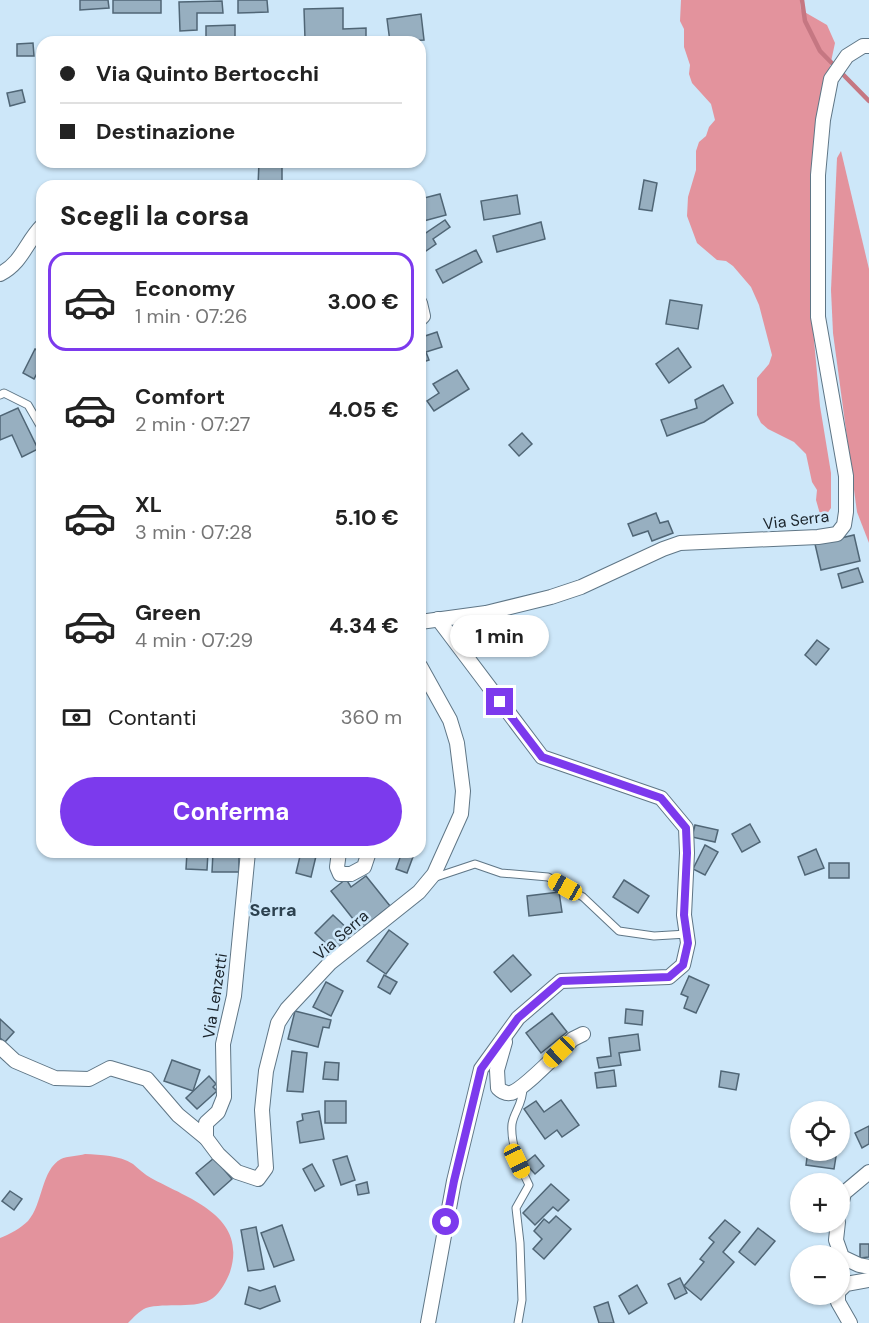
<!DOCTYPE html>
<html lang="it">
<head>
<meta charset="utf-8">
<style>
  body { margin:0; font-family:"DM Sans",sans-serif; background:#f2f2f2; color:#222; height:100vh; display:flex; flex-direction:column; font-size:22px; white-space:nowrap }
  * { box-sizing:border-box; margin:0 }
  p { font-size:20px; color:#767676 }
  .icon { flex:none; width:33px; height:33px; fill:none; stroke:currentColor; stroke-width:2; stroke-linecap:round; stroke-linejoin:round }
  .map { position:relative; flex:1; overflow:hidden }
  .sheet { position:absolute; left:36px; top:180px; width:390px; height:678px; display:flex; flex-direction:column; background:#fff; border-radius:18px; box-shadow:0 2px 4px #0004 }
  .sheet>* { flex:none }
  .top-card { position:absolute; left:36px; top:36px; width:390px; height:132px; border-radius:18px; box-shadow:0 2px 4px #0004; display:grid; align-content:center; height:132px; padding:0 24px; background:#fff }
  .fabs { position:absolute; left:790px; top:1101px; display:grid; gap:12px }
  .fabs a { display:grid; place-items:center; width:60px; height:60px; border-radius:50%; background:#fff; box-shadow:0 2px 4px #0004; font-size:30px }
  .end { position:absolute; width:27px; height:27px; margin:-14px; border:8px solid #7c3aed; background:#fff; box-shadow:0 0 0 3px #fff }
  .from { border-radius:50% }
  .bubble { position:absolute; height:42px; border-radius:21px; background:#fff; box-shadow:0 2px 4px #0004; font-size:20px; font-weight:700; line-height:42px; text-align:center }
  .car { position:absolute; width:18px; height:36px; margin:-18px -9px; border-radius:8px; box-shadow:0 0 4px 2px #0007; background:linear-gradient(#f5c518 24%,#345 0 40%,#f5c518 0 76%,#345 0 86%,#f5c518 0) }
  .top-card b { display:flex; align-items:center; gap:21px; height:57px; font-size:22px }
  .top-card b+b { border-top:2px solid #e0e0e0 }
  .top-card i { width:15px; height:15px; background:#222 }
  ul { padding:0; list-style:none }
  li { display:flex; align-items:center; gap:18px; height:99px; margin:0 12px 9px; padding:0 12px; border:3px solid transparent; border-radius:18px }
  li div { flex:1 }
  li b { display:block; font-size:22px }
  li em { font-style:normal; font-weight:700 }
  li.active { border-color:#7c3aed }
  li>.icon { width:54px; height:54px; stroke-width:1.5 }
  h2 { padding:0 24px; font-size:27px; line-height:72px }
  .pay { display:flex; align-items:center; gap:15px; height:66px; padding:0 24px; font-size:22px }
  .pay p { margin-inline-start:auto }
  .primary-button { display:flex; gap:12px; margin-top:auto; padding:12px 24px }
  .primary-button a { flex:1; height:69px; border-radius:36px; background:#7c3aed; color:#fff; font-size:24px; font-weight:700; line-height:69px; text-align:center }
  .map>svg:first-child { display:block }
  .forest { fill:#e3939d }
  .lines { fill:none; stroke-linecap:round; stroke-linejoin:round }
  .stream { stroke:#c57782; stroke-width:4.5 }
  .building { fill:#97afc0; stroke:#506676; stroke-width:1.5 }
  .service-casing { stroke:#5f7686; stroke-width:9 }
  .minor-casing { stroke:#5f7686; stroke-width:16 }
  .service { stroke:#fff; stroke-width:7 }
  .minor { stroke:#fff; stroke-width:14 }
  .route { stroke:#7c3aed; stroke-width:8 }
  .labels { text-anchor:middle; dominant-baseline:central; stroke-width:5; stroke-linejoin:round; paint-order:stroke }
  .street-label { font-size:16px; fill:#1a232a; stroke:#cde7f9 }
  .neighbourhood-label { font-size:18px; font-weight:bold; fill:#2c414f; stroke:#cde7f9 }
</style>
</head>
<body>
<div class="map">
<svg width="869" height="1323" viewBox="0 0 869 1323">
  <rect width="100%" height="100%" fill="#cde7f9"/>
  <g class="forest">
    <path d="M 681,0 L 800,0 L 801,10 L 827,25 L 835,43 L 829,71 L 811,307 L 820,406 L 831,473 L 831,508 L 822,521 L 816,500 L 817,490 L 812,482 L 806,454 L 794,442 L 768,429 L 761,423 L 757,415 L 757,378 L 769,364 L 772,355 L 759,305 L 751,287 L 733,266 L 726,261 L 717,260 L 697,243 L 687,216 L 688,197 L 696,170 L 696,151 L 699,142 L 706,136 L 709,127 L 715,120 L 711,104 L 692,83 L 689,74 L 690,65 L 684,47 L 684,29 L 680,21 Z"/>
    <path d="M 841,151 L 869,269 L 869,543 L 857,512 L 833,333 L 831,290 L 837,158 Z"/>
    <path d="M 85,1154 C 101,1155 119,1155 133,1164 C 139,1169 145,1175 151,1178 C 189,1199 248,1216 230,1272 C 227,1280 220,1293 213,1298 C 197,1310 165,1302 146,1308 C 139,1311 133,1318 128,1323 L 0,1323 L 0,1238 C 10,1234 21,1228 28,1221 C 43,1204 41,1170 61,1159 C 67,1156 78,1156 85,1154 Z"/>
  </g>
  <g class="lines">
    <path class="stream" d="M 802,0 L 805,21 L 820,51 L 869,101"/>
  </g>
  <g class="building">
    <path d="M 80,0 L 108,0 L 109,8 L 80,10 Z"/>
    <rect x="113" y="0" width="48" height="13"/>
    <path d="M 238,0 L 267,0 L 268,12 L 238,13 Z"/>
    <path d="M 222,1 L 223,13 L 197,13 L 197,30 L 180,31 L 179,2 Z"/>
    <path d="M 343,8 L 343,29 L 366,28 L 366,42 L 338,42 L 338,39 L 305,39 L 304,9 Z"/>
    <path d="M 421,14 L 424,40 L 390,42 L 387,19 Z"/>
    <path d="M 235,25 L 235,42 L 206,42 L 206,26 Z"/>
    <path d="M 33,43 L 34,56 L 17,56 L 17,44 Z"/>
    <path d="M 22,90 L 25,102 L 10,106 L 7,93 Z"/>
    <path d="M 259,162 L 282,162 L 282,186 L 258,186 Z"/>
    <path d="M 644,180 L 657,183 L 652,211 L 639,209 Z"/>
    <path d="M 440,194 L 446,215 L 420,222 L 420,199 Z"/>
    <path d="M 517,195 L 520,214 L 484,220 L 481,201 Z"/>
    <path d="M 445,220 L 450,227 L 433,239 L 436,244 L 426,251 L 420,242 L 420,237 Z"/>
    <path d="M 541,222 L 545,239 L 497,252 L 493,236 Z"/>
    <path d="M 476,250 L 482,262 L 443,283 L 436,270 Z"/>
    <path d="M 670,300 L 702,305 L 698,329 L 666,324 Z"/>
    <path d="M 437,332 L 442,347 L 426,352 L 429,360 L 420,363 L 420,334 L 422,337 Z"/>
    <path d="M 678,348 L 691,367 L 669,383 L 656,364 Z"/>
    <path d="M 35,349 L 42,353 L 42,364 L 34,379 L 23,373 Z"/>
    <path d="M 457,370 L 469,389 L 434,411 L 427,401 L 439,393 L 433,384 Z"/>
    <path d="M 723,385 L 733,403 L 704,422 L 667,436 L 661,420 L 697,408 L 695,400 Z"/>
    <path d="M 18,408 L 38,449 L 22,457 L 12,435 L 0,440 L 0,416 Z"/>
    <path d="M 522,433 L 532,444 L 519,456 L 509,445 Z"/>
    <path d="M 656,513 L 660,523 L 668,521 L 673,533 L 652,541 L 648,531 L 633,536 L 628,524 Z"/>
    <path d="M 854,535 L 860,561 L 821,570 L 815,544 Z"/>
    <path d="M 858,568 L 863,582 L 842,588 L 838,574 Z"/>
    <path d="M 817,640 L 829,649 L 816,665 L 805,655 Z"/>
    <path d="M 750,824 L 760,842 L 742,852 L 732,834 Z"/>
    <path d="M 695,825 L 718,830 L 715,842 L 692,837 Z"/>
    <path d="M 705,845 L 718,852 L 705,875 L 693,869 Z"/>
    <path d="M 816,849 L 824,868 L 805,875 L 798,857 Z"/>
    <path d="M 187,852 L 208,852 L 207,870 L 186,869 Z"/>
    <path d="M 213,852 L 239,852 L 239,872 L 212,872 Z"/>
    <path d="M 301,852 L 317,852 L 311,877 L 296,873 Z"/>
    <path d="M 402,852 L 414,854 L 407,873 L 396,869 Z"/>
    <rect x="829" y="863" width="20" height="15"/>
    <path d="M 366,876 L 390,906 L 361,929 L 331,891 L 346,879 L 351,887 Z"/>
    <path d="M 624,880 L 649,896 L 638,913 L 613,897 Z"/>
    <path d="M 559,892 L 562,912 L 529,916 L 527,896 Z"/>
    <path d="M 333,915 L 353,934 L 335,952 L 315,933 Z"/>
    <path d="M 389,930 L 408,944 L 386,974 L 367,961 Z"/>
    <path d="M 513,955 L 531,975 L 511,992 L 494,972 Z"/>
    <path d="M 384,975 L 397,982 L 390,994 L 378,987 Z"/>
    <path d="M 689,976 L 709,985 L 696,1013 L 684,1008 L 688,997 L 681,994 Z"/>
    <path d="M 326,982 L 343,991 L 331,1016 L 313,1007 Z"/>
    <path d="M 626,1009 L 643,1011 L 642,1025 L 625,1023 Z"/>
    <path d="M 295,1011 L 331,1020 L 329,1028 L 323,1027 L 318,1047 L 288,1039 Z"/>
    <path d="M 552,1013 L 567,1032 L 541,1053 L 526,1033 Z"/>
    <path d="M 0,1019 L 14,1032 L 5,1042 L 0,1038 Z"/>
    <path d="M 638,1034 L 640,1050 L 619,1053 L 621,1065 L 599,1068 L 597,1058 L 611,1056 L 609,1038 Z"/>
    <path d="M 292,1051 L 307,1053 L 303,1092 L 287,1091 Z"/>
    <path d="M 172,1060 L 200,1070 L 193,1091 L 164,1081 Z"/>
    <path d="M 325,1062 L 339,1063 L 338,1080 L 323,1079 Z"/>
    <path d="M 614,1070 L 616,1086 L 597,1088 L 595,1073 Z"/>
    <path d="M 721,1071 L 739,1074 L 736,1090 L 719,1087 Z"/>
    <path d="M 209,1076 L 216,1084 L 213,1087 L 217,1091 L 197,1109 L 186,1098 Z"/>
    <path d="M 561,1100 L 579,1125 L 562,1137 L 557,1130 L 545,1139 L 524,1109 L 536,1101 L 544,1112 Z"/>
    <rect x="325" y="1101" width="21" height="22"/>
    <path d="M 319,1111 L 324,1139 L 300,1143 L 297,1122 L 303,1120 L 302,1114 Z"/>
    <path d="M 869,1126 L 869,1144 L 862,1148 L 855,1133 Z"/>
    <path d="M 808,1150 L 837,1150 L 834,1169 L 806,1165 Z"/>
    <path d="M 535,1155 L 544,1166 L 535,1174 L 525,1163 Z"/>
    <path d="M 347,1156 L 355,1180 L 341,1185 L 333,1160 Z"/>
    <path d="M 214,1158 L 232,1179 L 214,1195 L 196,1173 Z"/>
    <path d="M 312,1164 L 324,1186 L 315,1191 L 303,1169 Z"/>
    <path d="M 367,1182 L 369,1193 L 358,1195 L 356,1185 Z"/>
    <path d="M 551,1184 L 569,1200 L 558,1211 L 553,1207 L 535,1225 L 523,1213 Z"/>
    <path d="M 10,1191 L 22,1199 L 14,1210 L 2,1201 Z"/>
    <path d="M 556,1216 L 571,1229 L 544,1259 L 533,1249 L 542,1239 L 534,1231 L 544,1219 L 549,1223 Z"/>
    <path d="M 725,1220 L 740,1232 L 723,1252 L 734,1262 L 701,1300 L 684,1286 L 704,1262 L 700,1259 L 714,1242 L 709,1238 Z"/>
    <path d="M 282,1225 L 294,1260 L 274,1267 L 261,1233 Z"/>
    <path d="M 256,1227 L 264,1269 L 248,1271 L 241,1230 Z"/>
    <path d="M 758,1228 L 775,1241 L 755,1265 L 739,1252 Z"/>
    <path d="M 860,1244 L 869,1244 L 869,1257 L 860,1258 Z"/>
    <path d="M 680,1278 L 687,1293 L 675,1299 L 668,1284 Z"/>
    <path d="M 637,1285 L 647,1303 L 629,1314 L 619,1296 Z"/>
    <path d="M 275,1286 L 280,1301 L 260,1309 L 245,1304 L 249,1287 L 260,1291 Z"/>
    <path d="M 608,1302 L 614,1323 L 599,1323 L 594,1307 Z"/>
  </g>
  <g class="lines">
    <defs>
      <g id="service">
        <path d="M 0,395 L 4,393 L 28,405 L 42,429"/>
        <path d="M 433,878 L 475,864 L 501,873 L 548,877 L 583,897 L 619,931 L 654,936 L 687,934"/>
        <path d="M 518,1323 L 522,1300 L 520,1243 L 516,1208 L 529,1185 C 520,1167 510,1144 512,1124 C 514,1111 523,1105 523,1087"/>
      </g>
      <g id="minor">
        <path d="M 0,274 C 22,263 26,242 42,226"/>
        <path d="M 420,303 L 423,316 L 420,319"/>
        <path d="M 420,622 L 486,613 L 551,597 L 581,587 L 663,549 L 680,543 L 818,537 L 837,534 L 844,525 L 846,512 L 846,476 L 818,317 L 818,175 L 823,120 L 831,79 L 847,56 L 863,46 L 869,46"/>
        <path d="M 339,852 L 337,867 L 340,874 L 351,874 L 364,867 L 369,852"/>
        <path d="M 505,1042 L 497,1070 L 498,1088 C 502,1092 506,1094 511,1093 C 524,1089 561,1050 573,1039 L 583,1034"/>
        <path d="M 0,1047 L 15,1061 L 55,1078 L 89,1079 L 110,1068 L 147,1079 L 178,1115 L 206,1138 L 218,1154 L 237,1172 L 258,1179 L 266,1168 L 262,1110 L 266,1071 L 278,1023 L 287,1009 L 330,963 L 419,892 L 434,874 L 461,814 L 463,791 L 457,743 L 450,720 L 420,666"/>
        <path d="M 206,1138 L 206,1123 L 218,1112 L 224,1097 L 223,1044 L 234,996 L 248,852"/>
        <path d="M 840,1210 L 844,1193 L 869,1172"/>
        <path d="M 838,1222 L 836,1240 L 842,1257 L 859,1265 L 869,1267"/>
        <path d="M 840,1290 L 846,1284 L 869,1280"/>
        <path d="M 838,1294 L 838,1302 L 850,1323"/>
        <path d="M 428,1323 L 454,1181 L 481,1069 L 518,1018 L 561,981 L 669,977 L 683,965 L 688,943 L 684,915 L 687,853 L 686,828 L 661,798 L 542,757 L 438,619"/>
      </g>
    </defs>
    <use href="#service" class="service-casing"/>
    <use href="#minor" class="minor-casing"/>
    <use href="#service" class="service"/>
    <use href="#minor" class="minor"/>
  </g>
  <g class="lines">
    <path class="route" d="M 446,1222 L 454,1181 L 481,1069 L 518,1018 L 561,981 L 669,977 L 683,965 L 688,943 L 684,915 L 687,853 L 686,828 L 661,798 L 542,757 L 500,702"/>
  </g>
  <g class="labels">
    <g class="street-label">
      <text transform="translate(796 520) rotate(-7)">Via Serra</text>
      <text transform="translate(341 935) rotate(-41)">Via Serra</text>
      <text transform="translate(215 996) rotate(-81)">Via Lenzetti</text>
    </g>
    <g class="neighbourhood-label">
      <text x="273" y="910">Serra</text>
    </g>
  </g>
</svg>
<div class="fabs">
<a><svg class="icon" aria-label="locate" viewBox="0 0 24 24"><circle cx="12" cy="12" r="6"/><path d="M12 2v4M12 18v4M2 12h4M18 12h4"/></svg></a>
<a>+</a>
<a>−</a>
</div>
<i class="end from" style="left:446px;top:1222px"></i>
<i class="end" style="left:500px;top:702px"></i>
<div class="bubble" style="left:450px;top:615px;width:99px">1 min</div>
<i class="car" style="left:565px;top:887px;rotate:299deg"></i>
<i class="car" style="left:559px;top:1052px;rotate:226deg"></i>
<i class="car" style="left:517px;top:1161px;rotate:155deg"></i>
<div class="top-card">
<b><i class="from"></i>Via Quinto Bertocchi</b>
<b><i></i>Destinazione</b>
</div>
<section class="sheet">
<h2>Scegli la corsa</h2>
<ul>
<li class="active"><svg class="icon" aria-label="car" viewBox="0 0 24 24"><path d="M5 17H2v-5l4-1 3-4h7l3 4 3 1v5h-3M9 17h6M6 11h13"/><circle cx="7" cy="17" r="2"/><circle cx="17" cy="17" r="2"/></svg><div><b>Economy</b><p>1 min · 07:26</p></div><em>3.00 €</em></li>
<li><svg class="icon" aria-label="car" viewBox="0 0 24 24"><path d="M5 17H2v-5l4-1 3-4h7l3 4 3 1v5h-3M9 17h6M6 11h13"/><circle cx="7" cy="17" r="2"/><circle cx="17" cy="17" r="2"/></svg><div><b>Comfort</b><p>2 min · 07:27</p></div><em>4.05 €</em></li>
<li><svg class="icon" aria-label="car" viewBox="0 0 24 24"><path d="M5 17H2v-5l4-1 3-4h7l3 4 3 1v5h-3M9 17h6M6 11h13"/><circle cx="7" cy="17" r="2"/><circle cx="17" cy="17" r="2"/></svg><div><b>XL</b><p>3 min · 07:28</p></div><em>5.10 €</em></li>
<li><svg class="icon" aria-label="car" viewBox="0 0 24 24"><path d="M5 17H2v-5l4-1 3-4h7l3 4 3 1v5h-3M9 17h6M6 11h13"/><circle cx="7" cy="17" r="2"/><circle cx="17" cy="17" r="2"/></svg><div><b>Green</b><p>4 min · 07:29</p></div><em>4.34 €</em></li>
</ul>
<div class="pay"><svg class="icon" aria-label="cash" viewBox="0 0 24 24"><path d="M3 7h18v10H3z"/><circle cx="12" cy="12" r="2"/></svg>Contanti<p>360 m</p></div>
<div class="primary-button"><a>Conferma</a></div>
</section>
</div>
</body>
</html>
